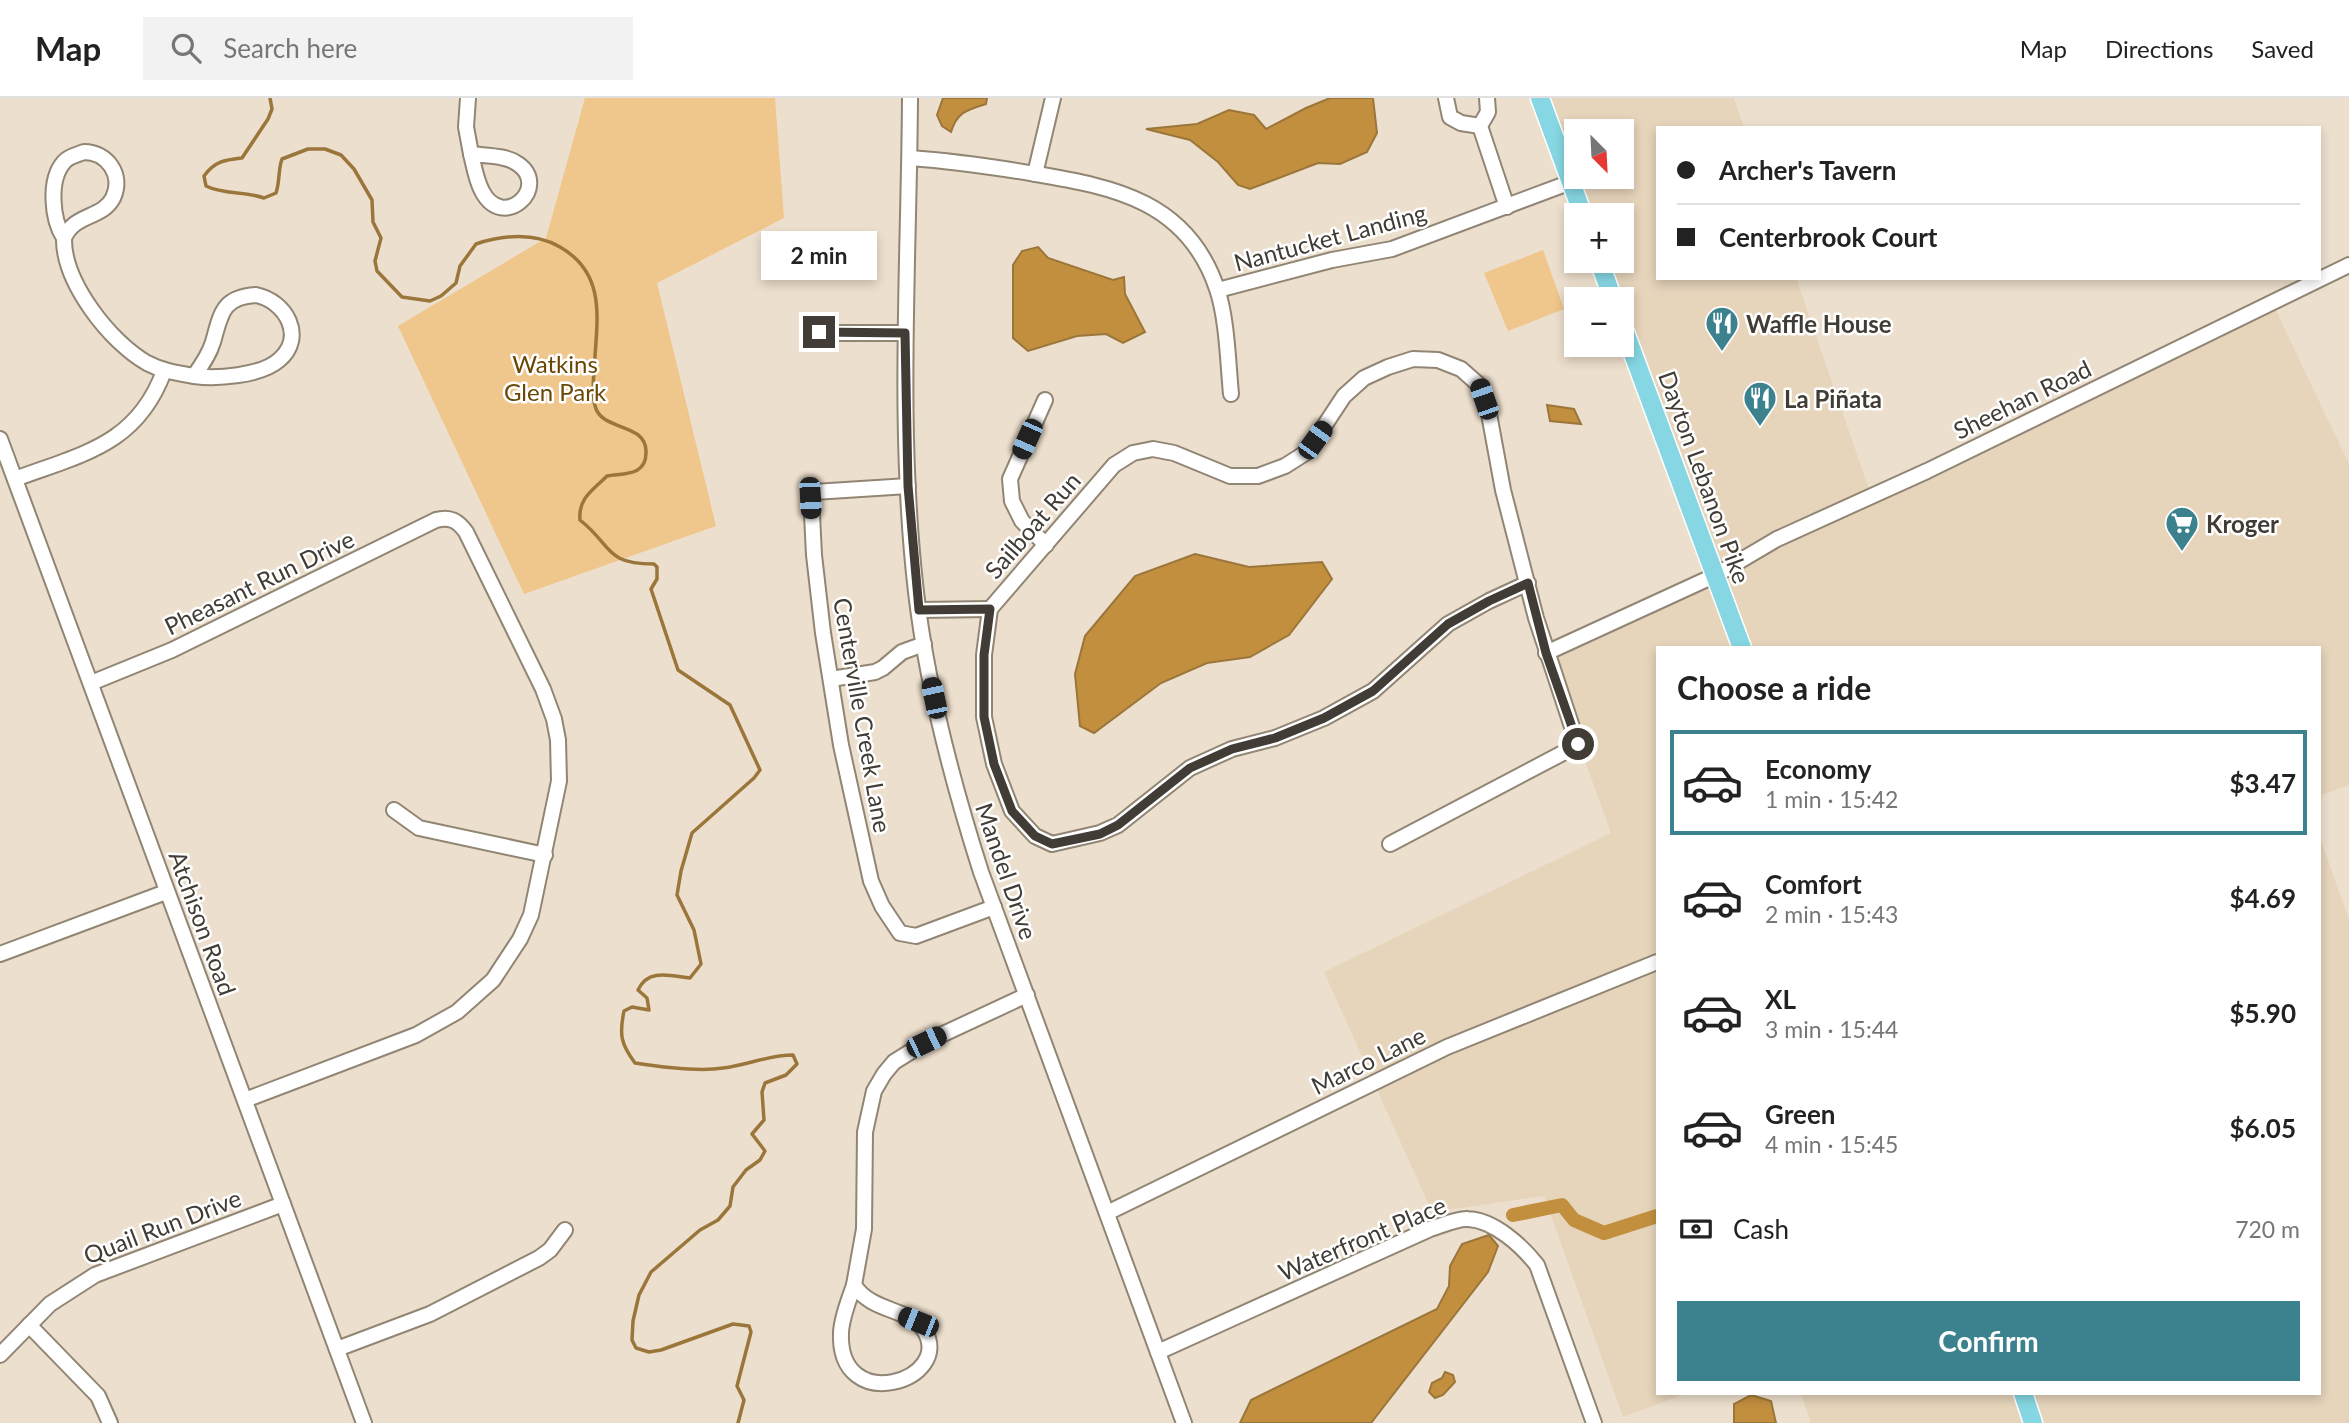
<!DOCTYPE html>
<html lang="en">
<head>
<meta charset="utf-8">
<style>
  body { margin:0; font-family:Lato,sans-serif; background:#f2f2f2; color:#222; height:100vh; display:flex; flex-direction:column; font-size:26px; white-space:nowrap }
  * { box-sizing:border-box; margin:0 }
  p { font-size:23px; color:#767676 }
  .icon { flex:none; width:38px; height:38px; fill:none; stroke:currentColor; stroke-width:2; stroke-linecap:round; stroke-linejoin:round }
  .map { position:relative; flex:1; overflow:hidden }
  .side { position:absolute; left:1656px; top:548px; width:665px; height:749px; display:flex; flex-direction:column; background:#fff; border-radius:0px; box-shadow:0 4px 10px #0003 }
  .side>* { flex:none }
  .banner { position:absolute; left:1656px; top:28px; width:665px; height:154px; border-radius:0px; box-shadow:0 4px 10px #0003; display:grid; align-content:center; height:154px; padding:0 21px; background:#fff }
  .needle { width:46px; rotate:156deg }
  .controls { position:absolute; left:1564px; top:21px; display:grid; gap:14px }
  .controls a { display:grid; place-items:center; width:70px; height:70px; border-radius:0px; background:#fff; box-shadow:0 4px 10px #0003; font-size:35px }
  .end { position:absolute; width:32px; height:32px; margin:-16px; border:9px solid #413c35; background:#fff; box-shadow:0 0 0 4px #fff }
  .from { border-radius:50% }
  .bubble { position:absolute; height:49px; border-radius:0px; background:#fff; box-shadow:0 4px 10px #0003; font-size:23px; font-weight:700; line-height:49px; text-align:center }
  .car { position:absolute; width:21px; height:42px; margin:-21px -10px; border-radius:9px; box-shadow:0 0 5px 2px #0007; background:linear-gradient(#222 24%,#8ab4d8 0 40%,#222 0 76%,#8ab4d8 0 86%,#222 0) }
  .banner b { display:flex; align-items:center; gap:24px; height:66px; font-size:26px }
  .banner b+b { border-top:2px solid #e0e0e0 }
  .banner i { width:18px; height:18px; background:#222 }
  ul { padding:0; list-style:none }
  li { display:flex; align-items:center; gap:21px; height:105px; margin:0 14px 10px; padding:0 7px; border:4px solid transparent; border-radius:0px }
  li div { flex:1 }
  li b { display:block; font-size:26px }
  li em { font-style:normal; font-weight:700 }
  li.current { border-color:#3c828e }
  li>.icon { width:63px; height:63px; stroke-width:1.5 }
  h2 { padding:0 21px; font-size:32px; line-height:84px }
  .pay { display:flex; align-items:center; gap:18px; height:77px; padding:0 21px; font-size:26px }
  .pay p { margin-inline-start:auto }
  .cta { display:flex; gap:14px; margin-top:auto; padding:14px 21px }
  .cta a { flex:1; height:80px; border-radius:0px; background:#3c828e; color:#fff; font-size:28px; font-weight:700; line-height:80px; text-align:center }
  header { display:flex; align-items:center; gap:42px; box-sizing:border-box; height:98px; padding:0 35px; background:#fff; border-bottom:2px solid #e0e0e0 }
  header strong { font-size:33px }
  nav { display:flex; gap:38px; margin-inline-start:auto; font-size:24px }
  .search { width:490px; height:63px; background:#f2f2f2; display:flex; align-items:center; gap:18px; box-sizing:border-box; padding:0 24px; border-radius:0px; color:#767676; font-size:26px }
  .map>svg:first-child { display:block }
  .built { fill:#e6d4bb; fill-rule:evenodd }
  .green { fill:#efc68c }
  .water { fill:#c28f3e; stroke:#9b763b; stroke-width:2 }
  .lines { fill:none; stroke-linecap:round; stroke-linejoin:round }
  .stream { stroke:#9b763b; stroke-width:3.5 }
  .canal { stroke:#c28f3e; stroke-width:14 }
  .minor-casing { stroke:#918574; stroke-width:18 }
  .major-casing { stroke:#fff; stroke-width:21 }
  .minor { stroke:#fff; stroke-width:14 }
  .major { stroke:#86d7e3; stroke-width:18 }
  .route { stroke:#413c35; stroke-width:9 }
  .labels { text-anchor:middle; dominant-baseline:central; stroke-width:5; stroke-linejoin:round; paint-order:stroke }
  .street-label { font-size:24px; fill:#413c35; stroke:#fff }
  .poi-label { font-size:24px; font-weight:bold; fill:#413c35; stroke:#fff; text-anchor:start }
  .park-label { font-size:24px; fill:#6a4704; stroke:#fff }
</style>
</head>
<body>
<header>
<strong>Map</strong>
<div class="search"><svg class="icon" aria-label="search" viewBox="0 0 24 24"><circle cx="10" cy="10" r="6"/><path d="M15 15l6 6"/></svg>Search here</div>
<nav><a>Map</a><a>Directions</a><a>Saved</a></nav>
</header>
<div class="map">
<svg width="2349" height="1325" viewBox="0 0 2349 1325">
  <rect width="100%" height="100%" fill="#eddfcd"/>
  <g class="built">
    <path d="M 1538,0 L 1734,0 L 1744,30 L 1657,30 L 1657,180 L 1796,180 L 1871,397 L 2272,204 L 2349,366 L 2349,687 L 2319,698 L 2319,550 L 1657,550 L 1657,1295 L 1687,1295 L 1623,1319 L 1544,1098 L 1432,1114 L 1324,874 L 1611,735 L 1546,555 L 1716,476 L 1622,226 L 1622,201 L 1613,201 L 1599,163 L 1622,163 L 1622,117 L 1581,117 ZM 1577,33 L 1622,33 L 1622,79 L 1577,79 Z"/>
    <path d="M 2319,737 L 2349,822 L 2349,1325 L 1811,1325 L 1801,1295 L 2319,1295 Z"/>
  </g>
  <g class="green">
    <path d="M 585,0 L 775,0 L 784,120 L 657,185 L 716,428 L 524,496 L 398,228 L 546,140 Z"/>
    <path d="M 1543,152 L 1564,211 L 1508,233 L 1484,175 Z"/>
  </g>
  <g class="water">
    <path d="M 943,0 L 987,0 L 986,6 C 967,12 957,14 951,34 L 942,28 L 937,17 Z"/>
    <path d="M 1330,0 L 1373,0 L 1377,35 L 1367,54 L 1340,66 L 1318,65 L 1250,91 L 1238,87 L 1218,64 L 1190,42 L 1146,31 L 1197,26 L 1229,12 L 1254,17 L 1266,31 L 1306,10 Z"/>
    <path d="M 1038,149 L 1048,160 L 1113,182 L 1124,179 L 1125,196 L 1145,234 L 1123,245 L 1106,236 L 1077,238 L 1028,253 L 1013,240 L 1013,167 L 1022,153 Z"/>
    <path d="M 1547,307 L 1574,311 L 1581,326 L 1550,323 Z"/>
    <path d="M 1195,456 L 1249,469 L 1322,464 L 1332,481 L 1289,537 L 1250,559 L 1207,565 L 1161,585 L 1094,635 L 1080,628 L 1075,576 L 1085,538 L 1135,478 Z"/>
    <path d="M 1489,1137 L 1498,1148 L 1488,1174 L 1371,1325 L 1240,1325 L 1251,1302 L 1437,1211 L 1449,1188 L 1450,1168 L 1462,1146 Z"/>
    <path d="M 1445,1274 L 1453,1277 L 1455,1284 L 1443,1297 L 1435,1300 L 1429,1294 L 1432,1285 L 1442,1280 Z"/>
    <path d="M 1751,1297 L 1771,1303 L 1776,1325 L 1734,1325 L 1734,1306 Z"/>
  </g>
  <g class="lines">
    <path class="stream" d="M 270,0 L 272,11 L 268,21 L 242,60 C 225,62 215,63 204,78 L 206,88 C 224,97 245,93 264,100 L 276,95 C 280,83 278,72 282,61 L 308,51 L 325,51 L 341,57 L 354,71 L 372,102 L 373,124 L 381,140 L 375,163 L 377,173 L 402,199 L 430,203 L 441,198 L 456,185 L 460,168 L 476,146 C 502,137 535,134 560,149 C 609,177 596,226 594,274 C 593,285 592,300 596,311 C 605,333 645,325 646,353 C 647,379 623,375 607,378 C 593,392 578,400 580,422 C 613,448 604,466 654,466 L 657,469 L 657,481 L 651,491 L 678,572 L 730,607 L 760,672 L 754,680 L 692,735 L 681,773 L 677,797 L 694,832 L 701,866 L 690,880 C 671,878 648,870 638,892 L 647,900 L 649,912 L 632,909 L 624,913 C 619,937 621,946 635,965 C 661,969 698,974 723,970 C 748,967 768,957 793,957 L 797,966 L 786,977 L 765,985 L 762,994 L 764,1022 L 752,1036 L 765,1053 L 760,1062 L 746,1072 L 733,1089 L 730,1108 L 718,1122 L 700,1132 L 651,1174 L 639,1197 L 633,1223 L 632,1242 L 636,1250 L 649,1254 L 661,1252 L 733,1226 L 749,1228 L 751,1234 L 737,1288 L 744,1302 L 738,1325"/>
    <path class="canal" d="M 1513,1117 L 1562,1107 L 1574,1122 L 1604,1135 L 1657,1118"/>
    <defs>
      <g id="minor">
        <path d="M 468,0 L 466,29 L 471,56"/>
        <path d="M 910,0 C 909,165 897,330 916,494 C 927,589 952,683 981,774 L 1184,1325"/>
        <path d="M 1446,0 L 1450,19 L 1461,25 L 1480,28"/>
        <path d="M 1487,0 L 1488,14 L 1480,28 L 1507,109"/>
        <path d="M 84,54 C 107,54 124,77 113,100 C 102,121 75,115 64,140 C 52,122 48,82 64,64 C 69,58 77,57 84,54 Z"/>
        <path d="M 471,56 C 485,58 506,57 518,66 C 551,89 503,134 482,93 C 476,82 474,68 471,56 Z"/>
        <path d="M 910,60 C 952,63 994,69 1036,76 C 1115,89 1188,104 1217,191 C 1227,220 1228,265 1231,296"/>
        <path d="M 1035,76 L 1053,0"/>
        <path d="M 64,140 C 63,184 110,244 147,265 C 162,273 177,275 194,278"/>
        <path d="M 1218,192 L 1332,162 L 1392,151 L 1571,84"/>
        <path d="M 256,197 C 286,203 306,239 279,262 C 261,278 216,281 194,278 C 202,267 209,257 213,244 C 221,216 222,199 256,197 Z"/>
        <path d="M 819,235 L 905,235"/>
        <path d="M 1045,302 L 1010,381 L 1012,403 L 1022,423 L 1046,447"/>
        <path d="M 0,341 L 364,1325"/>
        <path d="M 15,381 C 82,356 137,347 164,273"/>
        <path d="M 908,388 L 814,394 L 811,396 L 814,457 L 823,535 L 841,647 L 871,783 L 882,808 L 900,835 L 916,838 L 994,809"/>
        <path d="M 919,512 L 990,511"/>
        <path d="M 1546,555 L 1716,477 L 1777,441 L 1927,373 L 2349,167"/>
        <path d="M 831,581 L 875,574 L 883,570 L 902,554 L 924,546"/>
        <path d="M 91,585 L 172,552 L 436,422 C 450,418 458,423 466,434 L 543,591 L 554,621 L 558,642 L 559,683 L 531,817 L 520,841 L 493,882 L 457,914 L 416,937 L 245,1002"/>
        <path d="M 394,712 L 419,730 L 545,757"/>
        <path d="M 1390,746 L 1578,647 L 1536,520 L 1503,392 L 1489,316 L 1478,286 L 1461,271 L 1438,262 L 1413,261 L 1388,269 L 1364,280 L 1344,298 L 1307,354 L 1285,368 L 1258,378 L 1230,378 L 1174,355 L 1153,351 L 1133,355 L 1114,367 L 990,511 L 984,557 L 984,619 L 994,666 L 1012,713 L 1035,738 L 1052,746 L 1100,735 L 1118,727 L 1190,670 L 1232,651 L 1275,640 L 1324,620 L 1373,593 L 1448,526 L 1489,503 L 1528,485"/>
        <path d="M 0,856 L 166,794"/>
        <path d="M 1107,1115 L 1447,949 L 1657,864"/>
        <path d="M 854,1187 L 864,1131 L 865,1034 L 874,993 L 884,976 L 894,964 L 926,944 L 1027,897"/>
        <path d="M 854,1187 C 872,1215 910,1210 924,1232 C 956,1282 837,1320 841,1234 C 842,1218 849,1202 854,1187 Z"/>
        <path d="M 29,1227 L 98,1298 L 110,1325"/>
        <path d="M 337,1251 L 430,1216 L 539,1160 L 550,1152 L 565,1132"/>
        <path d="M 1158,1254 L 1430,1131 C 1441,1128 1457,1120 1468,1121 C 1494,1122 1522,1148 1537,1167 L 1594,1325"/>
        <path d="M 0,1257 L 50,1206 L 95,1177 L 283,1106"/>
      </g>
      <g id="major">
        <path d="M 1540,0 L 1583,117"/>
        <path d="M 1599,163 L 1613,201"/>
        <path d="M 1622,226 L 1742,550"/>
        <path d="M 2023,1295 L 2033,1325"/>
      </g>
    </defs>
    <use href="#minor" class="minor-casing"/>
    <use href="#major" class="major-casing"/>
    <use href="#minor" class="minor"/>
    <use href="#major" class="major"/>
  </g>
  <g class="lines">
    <path class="route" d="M 819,234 L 905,235 L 908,388 L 919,512 L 990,511 L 984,557 L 984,619 L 994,666 L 1012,713 L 1035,738 L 1052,746 L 1100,736 L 1118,727 L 1190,670 L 1232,651 L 1275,640 L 1324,620 L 1373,593 L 1448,526 L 1489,503 L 1528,485 L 1546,555 L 1578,646"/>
  </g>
  <defs>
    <symbol id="restaurant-pin" viewBox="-11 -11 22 30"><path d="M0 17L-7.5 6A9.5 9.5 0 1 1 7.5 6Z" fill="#3c828e" stroke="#fff"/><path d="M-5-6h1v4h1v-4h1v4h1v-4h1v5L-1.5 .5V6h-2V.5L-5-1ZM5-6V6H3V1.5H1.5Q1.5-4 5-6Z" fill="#fff"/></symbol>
    <symbol id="supermarket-pin" viewBox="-11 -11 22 30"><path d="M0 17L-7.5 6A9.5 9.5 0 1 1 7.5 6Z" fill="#3c828e" stroke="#fff"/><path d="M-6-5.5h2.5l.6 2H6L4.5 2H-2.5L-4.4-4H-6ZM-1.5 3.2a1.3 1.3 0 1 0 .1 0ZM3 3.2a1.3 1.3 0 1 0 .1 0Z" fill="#fff"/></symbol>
  </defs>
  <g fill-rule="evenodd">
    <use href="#restaurant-pin" x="1703" y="206" width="38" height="52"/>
    <use href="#restaurant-pin" x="1741" y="281" width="38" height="52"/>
    <use href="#supermarket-pin" x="2163" y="406" width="38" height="52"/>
  </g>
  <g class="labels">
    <g class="street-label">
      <text transform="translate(1330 139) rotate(-15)">Nantucket Landing</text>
      <text transform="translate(2022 301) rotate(-26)">Sheehan Road</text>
      <text transform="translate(1705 379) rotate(70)">Dayton Lebanon Pike</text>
      <text transform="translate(1032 427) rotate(-49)">Sailboat Run</text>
      <text transform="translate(259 484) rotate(-26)">Pheasant Run Drive</text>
      <text transform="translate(863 617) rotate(80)">Centerville Creek Lane</text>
      <text transform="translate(1007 773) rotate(71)">Mandel Drive</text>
      <text transform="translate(203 825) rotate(70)">Atchison Road</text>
      <text transform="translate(1368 962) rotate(-26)">Marco Lane</text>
      <text transform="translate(162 1128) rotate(-21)">Quail Run Drive</text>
      <text transform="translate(1362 1140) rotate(-23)">Waterfront Place</text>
    </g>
    <g class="poi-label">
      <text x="1746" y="225">Waffle House</text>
      <text x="1784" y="300">La Piñata</text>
      <text x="2206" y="425">Kroger</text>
    </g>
    <g class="park-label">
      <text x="555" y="265">Watkins<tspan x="555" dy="28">Glen Park</tspan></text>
    </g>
  </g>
</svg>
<div class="controls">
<a><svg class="needle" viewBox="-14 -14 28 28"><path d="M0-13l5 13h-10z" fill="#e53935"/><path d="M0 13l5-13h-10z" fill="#767676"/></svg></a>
<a>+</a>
<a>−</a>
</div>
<i class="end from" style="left:1578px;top:646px"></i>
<i class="end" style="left:819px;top:234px"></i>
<div class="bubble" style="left:761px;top:133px;width:116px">2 min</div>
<i class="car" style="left:1484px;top:301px;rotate:341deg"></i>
<i class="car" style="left:1027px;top:341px;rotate:204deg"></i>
<i class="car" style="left:1315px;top:342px;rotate:36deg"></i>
<i class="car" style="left:810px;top:400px;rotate:177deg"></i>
<i class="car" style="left:934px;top:600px;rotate:348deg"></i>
<i class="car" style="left:926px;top:944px;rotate:64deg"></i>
<i class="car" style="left:918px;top:1224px;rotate:292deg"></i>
<div class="banner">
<b><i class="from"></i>Archer's Tavern</b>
<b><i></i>Centerbrook Court</b>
</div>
<section class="side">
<h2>Choose a ride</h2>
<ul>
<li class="current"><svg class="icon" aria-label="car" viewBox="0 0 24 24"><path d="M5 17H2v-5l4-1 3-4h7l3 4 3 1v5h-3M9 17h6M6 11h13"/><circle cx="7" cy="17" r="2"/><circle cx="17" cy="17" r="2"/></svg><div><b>Economy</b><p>1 min · 15:42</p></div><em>$3.47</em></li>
<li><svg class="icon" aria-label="car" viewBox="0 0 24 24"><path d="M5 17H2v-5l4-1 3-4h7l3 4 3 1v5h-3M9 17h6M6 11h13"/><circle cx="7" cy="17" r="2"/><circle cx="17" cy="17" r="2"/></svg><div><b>Comfort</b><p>2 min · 15:43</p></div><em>$4.69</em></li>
<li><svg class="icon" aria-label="car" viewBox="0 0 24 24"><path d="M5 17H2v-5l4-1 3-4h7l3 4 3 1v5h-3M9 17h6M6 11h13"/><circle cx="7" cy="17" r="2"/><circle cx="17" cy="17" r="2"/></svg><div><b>XL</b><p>3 min · 15:44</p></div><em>$5.90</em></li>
<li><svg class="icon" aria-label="car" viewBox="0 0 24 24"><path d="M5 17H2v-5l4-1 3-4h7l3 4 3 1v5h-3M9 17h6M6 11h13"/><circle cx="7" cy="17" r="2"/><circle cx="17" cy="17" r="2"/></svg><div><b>Green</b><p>4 min · 15:45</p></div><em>$6.05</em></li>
</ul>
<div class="pay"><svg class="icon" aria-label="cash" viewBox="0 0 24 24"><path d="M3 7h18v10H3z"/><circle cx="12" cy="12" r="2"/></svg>Cash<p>720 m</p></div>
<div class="cta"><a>Confirm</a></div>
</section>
</div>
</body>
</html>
